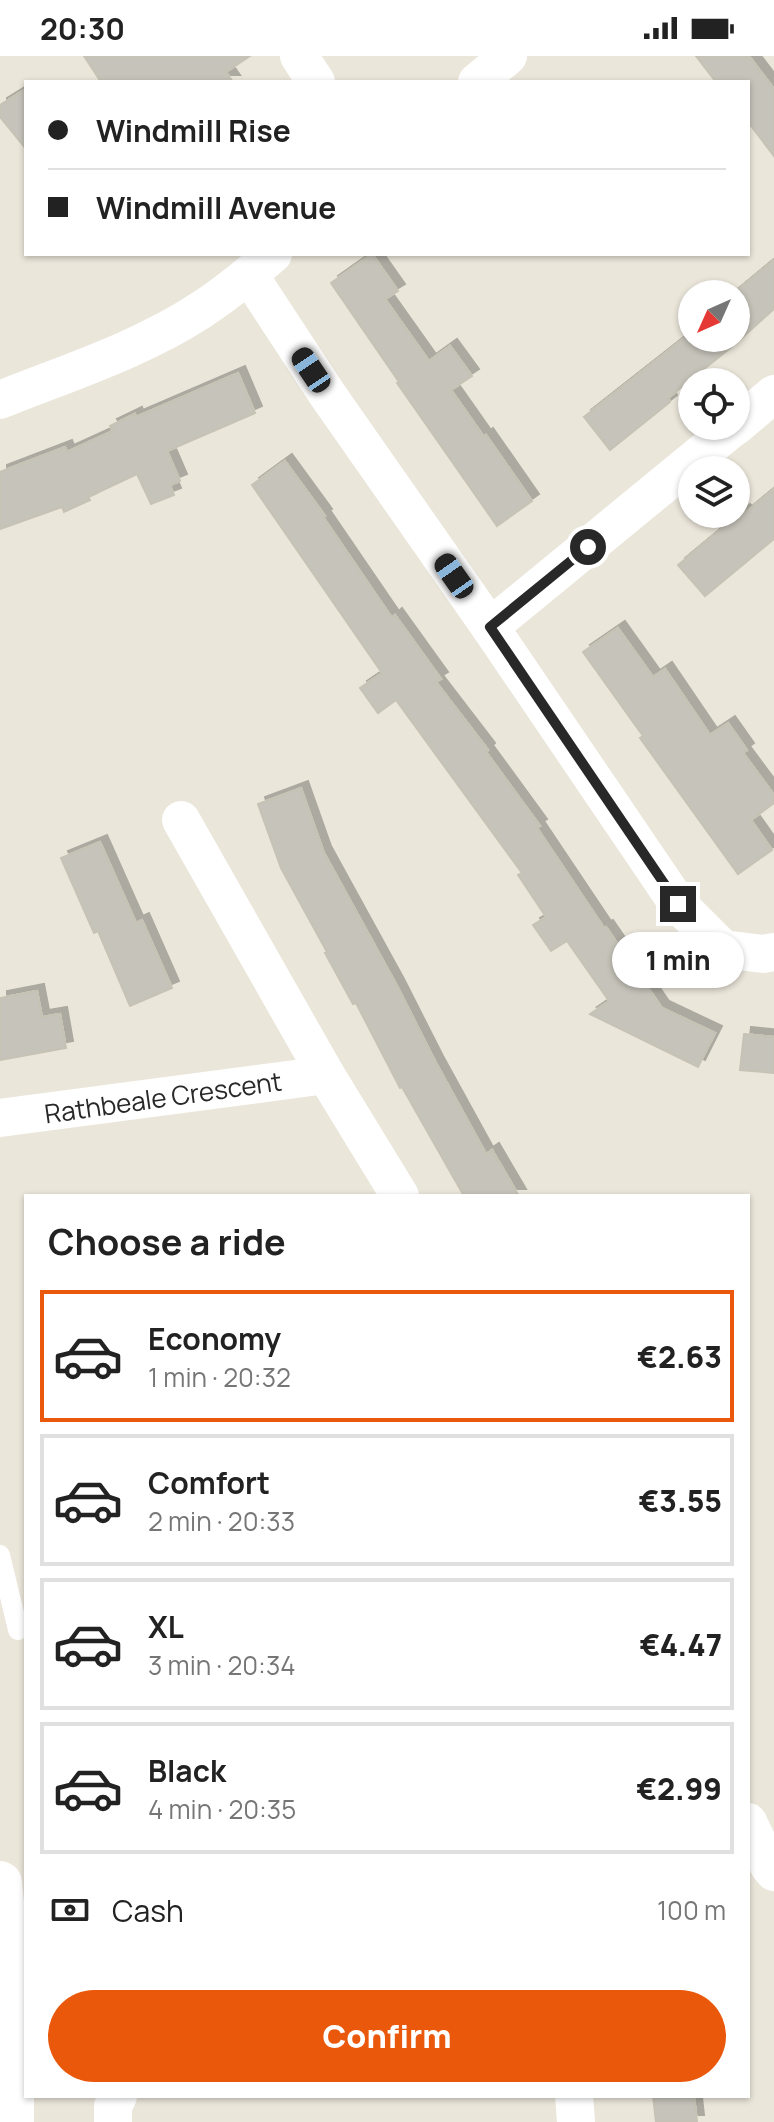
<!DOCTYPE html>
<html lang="en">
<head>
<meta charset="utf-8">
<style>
  body { margin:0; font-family:Manrope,sans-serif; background:#f2f2f2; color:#222; height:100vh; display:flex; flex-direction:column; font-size:30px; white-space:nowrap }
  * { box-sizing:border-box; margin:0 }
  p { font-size:26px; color:#767676 }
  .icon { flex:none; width:44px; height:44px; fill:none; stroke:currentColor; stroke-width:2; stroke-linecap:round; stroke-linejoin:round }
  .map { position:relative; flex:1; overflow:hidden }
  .side { position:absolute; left:24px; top:1138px; width:726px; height:904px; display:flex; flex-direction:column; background:#fff; border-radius:0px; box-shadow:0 2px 6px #0004 }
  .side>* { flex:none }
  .banner { position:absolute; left:24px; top:24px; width:726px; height:176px; border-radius:0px; box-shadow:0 2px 6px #0004; display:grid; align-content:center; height:176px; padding:0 24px; background:#fff }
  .needle { width:52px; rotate:225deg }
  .controls { position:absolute; left:678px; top:224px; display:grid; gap:16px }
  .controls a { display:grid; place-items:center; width:72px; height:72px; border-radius:50%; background:#fff; box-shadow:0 2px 6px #0004; font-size:40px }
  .end { position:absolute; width:36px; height:36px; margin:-18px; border:10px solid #282828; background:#fff; box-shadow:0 0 0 4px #fff }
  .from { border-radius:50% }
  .bubble { position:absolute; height:56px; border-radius:28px; background:#fff; box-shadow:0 2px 6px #0004; font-size:26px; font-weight:800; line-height:56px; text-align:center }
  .car { position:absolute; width:24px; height:48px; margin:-24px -12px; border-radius:10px; box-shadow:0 0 6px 2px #0007; background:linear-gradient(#222 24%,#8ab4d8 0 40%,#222 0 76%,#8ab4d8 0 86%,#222 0) }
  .banner b { display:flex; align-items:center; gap:28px; height:76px; font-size:30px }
  .banner b+b { border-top:2px solid #e0e0e0 }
  .banner i { width:20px; height:20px; background:#222 }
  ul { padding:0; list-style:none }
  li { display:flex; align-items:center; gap:24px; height:132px; margin:0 16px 12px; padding:0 8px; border:4px solid #e0e0e0; border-radius:0px }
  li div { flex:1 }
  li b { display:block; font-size:30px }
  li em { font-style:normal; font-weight:800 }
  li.current { border-color:#ea580c }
  li>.icon { width:72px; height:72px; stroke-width:1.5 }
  h2 { padding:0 24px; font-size:36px; line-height:96px }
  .pay { display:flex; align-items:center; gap:20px; height:88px; padding:0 24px; font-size:30px }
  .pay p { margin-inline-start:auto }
  .cta { display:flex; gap:16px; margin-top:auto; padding:16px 24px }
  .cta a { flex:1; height:92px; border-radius:48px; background:#ea580c; color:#fff; font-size:32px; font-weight:800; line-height:92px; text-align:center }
  .status { display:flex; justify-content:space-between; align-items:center; height:56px; padding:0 40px; background:#fff; direction:ltr }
  .status svg { height:22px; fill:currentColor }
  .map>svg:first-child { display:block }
  .building { fill:#c6c3ba; stroke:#c6c2b4; stroke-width:2; filter:url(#shadow) }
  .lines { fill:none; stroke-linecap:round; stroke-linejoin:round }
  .lane { stroke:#fff; stroke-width:20 }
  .street { stroke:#fff; stroke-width:38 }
  .secondary { stroke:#fff; stroke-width:44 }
  .route { stroke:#282828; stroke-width:10 }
  .labels { text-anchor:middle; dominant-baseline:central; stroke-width:7; stroke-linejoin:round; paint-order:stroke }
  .street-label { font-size:26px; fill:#282828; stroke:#fff }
</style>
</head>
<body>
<div class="status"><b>20:30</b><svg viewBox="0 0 49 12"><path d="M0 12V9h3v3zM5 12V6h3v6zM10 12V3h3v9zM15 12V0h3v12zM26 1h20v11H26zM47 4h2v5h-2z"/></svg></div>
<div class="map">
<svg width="774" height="2066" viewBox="0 0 774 2066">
  <defs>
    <filter id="shadow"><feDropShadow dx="7" dy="-7" stdDeviation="0" flood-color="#0004"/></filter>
  </defs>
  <rect width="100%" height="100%" fill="#ebe6da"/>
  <g class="building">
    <path d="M 84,0 L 250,0 L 226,16 L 233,26 L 101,26 Z"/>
    <path d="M 696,0 L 749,0 L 774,33 L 774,100 L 748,66 L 748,26 L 716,26 Z"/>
    <path d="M 26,33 L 26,93 L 0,61 L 0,49 Z"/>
    <path d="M 372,198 L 398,235 L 385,243 L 429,305 L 450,290 L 472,320 L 451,334 L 484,381 L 486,379 L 532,445 L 497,470 L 397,327 L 399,326 L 331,227 Z"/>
    <path d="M 774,204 L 774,253 L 734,289 L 668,342 L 670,346 L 610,394 L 584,361 L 692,276 L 692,282 L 736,282 L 736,238 L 733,238 Z"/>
    <path d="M 238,317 L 255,357 L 167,395 L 180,425 L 170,429 L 174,439 L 151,448 L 137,418 L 88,441 L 90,444 L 64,456 L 62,451 L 0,473 L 0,416 L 65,391 L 67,396 L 113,375 L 110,370 L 135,358 L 136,361 Z"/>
    <path d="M 285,405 L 325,460 L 323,461 L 392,562 L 395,559 L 441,623 L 436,626 L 488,694 L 486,696 L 540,770 L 537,772 L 604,872 L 606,871 L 662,952 L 715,977 L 698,1011 L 590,958 L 609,945 L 567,885 L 551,895 L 533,869 L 546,861 L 518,819 L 522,817 L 396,644 L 378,657 L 360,632 L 382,617 L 252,429 Z"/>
    <path d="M 774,433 L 774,483 L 705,540 L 678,509 L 743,455 L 745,457 Z"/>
    <path d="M 618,572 L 653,621 L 665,613 L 710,679 L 728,667 L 747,694 L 743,697 L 774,739 L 774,747 L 751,764 L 772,794 L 738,818 L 640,682 L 643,680 L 583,596 Z"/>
    <path d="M 301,732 L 324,797 L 397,930 L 436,1007 L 486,1098 L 492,1094 L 519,1140 L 464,1140 L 402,1031 L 400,1032 L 356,947 L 353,948 L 325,897 L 327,896 L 281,812 L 258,748 Z"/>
    <path d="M 100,786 L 136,867 L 142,864 L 172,932 L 130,950 L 98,875 L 94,877 L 61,802 Z"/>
    <path d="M 37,935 L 42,961 L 60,958 L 66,992 L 0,1004 L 0,942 Z"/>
    <path d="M 744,978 L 774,981 L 774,1017 L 740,1014 Z"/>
    <path d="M 653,2040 L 694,2040 L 697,2066 L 656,2066 Z"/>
  </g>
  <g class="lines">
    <path class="lane" d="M 0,1499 L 18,1574"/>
    <g class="street">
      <path d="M 299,0 L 316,26"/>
      <path d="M 477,26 L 508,0"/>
      <path d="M 249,219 L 327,338 L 490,571 L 678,848 L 723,893 L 763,898 L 774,896"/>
      <path d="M 0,344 C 67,317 140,294 201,254 C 226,238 250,218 273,198"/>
      <path d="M 736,370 L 774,338"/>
      <path d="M 490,571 L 735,370"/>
      <path d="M 181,764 L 326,1019 L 400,1140"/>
      <path d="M 0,1062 L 326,1019"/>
      <path d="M 748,1766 L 769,1810 L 774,1816"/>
      <path d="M 574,2040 L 576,2066"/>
      <path d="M 113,2066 L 113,2050 L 118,2040"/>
    </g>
    <path class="secondary" d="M 0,1827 L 12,1948 L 12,2066"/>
  </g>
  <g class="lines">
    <path class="route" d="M 588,491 L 490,571 L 678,848"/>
  </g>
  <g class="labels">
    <g class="street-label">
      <text transform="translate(163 1041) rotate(-8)">Rathbeale Crescent</text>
    </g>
  </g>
</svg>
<div class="controls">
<a><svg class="needle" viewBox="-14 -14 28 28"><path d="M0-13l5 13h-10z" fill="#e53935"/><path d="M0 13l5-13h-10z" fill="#767676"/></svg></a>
<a><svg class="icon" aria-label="locate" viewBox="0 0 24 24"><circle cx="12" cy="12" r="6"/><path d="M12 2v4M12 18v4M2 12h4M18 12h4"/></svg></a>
<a><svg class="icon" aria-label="layers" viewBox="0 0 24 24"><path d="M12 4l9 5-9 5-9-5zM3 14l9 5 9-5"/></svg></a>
</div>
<i class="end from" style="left:588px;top:491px"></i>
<i class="end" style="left:678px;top:848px"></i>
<div class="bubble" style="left:612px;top:876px;width:132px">1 min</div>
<i class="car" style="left:311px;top:314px;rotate:326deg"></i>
<i class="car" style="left:454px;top:520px;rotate:325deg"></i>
<div class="banner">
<b><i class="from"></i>Windmill Rise</b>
<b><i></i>Windmill Avenue</b>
</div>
<section class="side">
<h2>Choose a ride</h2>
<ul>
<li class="current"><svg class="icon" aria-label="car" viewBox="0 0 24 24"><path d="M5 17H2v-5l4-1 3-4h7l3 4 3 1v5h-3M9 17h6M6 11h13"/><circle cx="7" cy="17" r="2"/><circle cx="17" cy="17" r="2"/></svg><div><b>Economy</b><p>1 min · 20:32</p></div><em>€2.63</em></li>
<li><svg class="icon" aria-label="car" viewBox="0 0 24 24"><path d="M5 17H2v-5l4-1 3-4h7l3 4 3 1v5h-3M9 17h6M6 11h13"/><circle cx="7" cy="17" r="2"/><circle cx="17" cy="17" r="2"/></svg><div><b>Comfort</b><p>2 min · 20:33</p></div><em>€3.55</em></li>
<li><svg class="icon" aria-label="car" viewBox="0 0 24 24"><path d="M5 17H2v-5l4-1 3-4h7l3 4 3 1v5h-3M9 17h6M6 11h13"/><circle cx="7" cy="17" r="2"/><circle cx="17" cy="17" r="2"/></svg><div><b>XL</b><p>3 min · 20:34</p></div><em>€4.47</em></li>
<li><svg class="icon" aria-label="car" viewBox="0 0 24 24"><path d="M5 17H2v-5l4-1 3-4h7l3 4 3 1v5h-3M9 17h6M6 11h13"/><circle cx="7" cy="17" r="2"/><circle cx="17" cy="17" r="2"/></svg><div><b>Black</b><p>4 min · 20:35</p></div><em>€2.99</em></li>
</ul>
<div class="pay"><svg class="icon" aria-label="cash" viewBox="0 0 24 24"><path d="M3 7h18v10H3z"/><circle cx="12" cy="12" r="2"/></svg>Cash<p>100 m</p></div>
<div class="cta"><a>Confirm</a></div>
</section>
</div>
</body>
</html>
